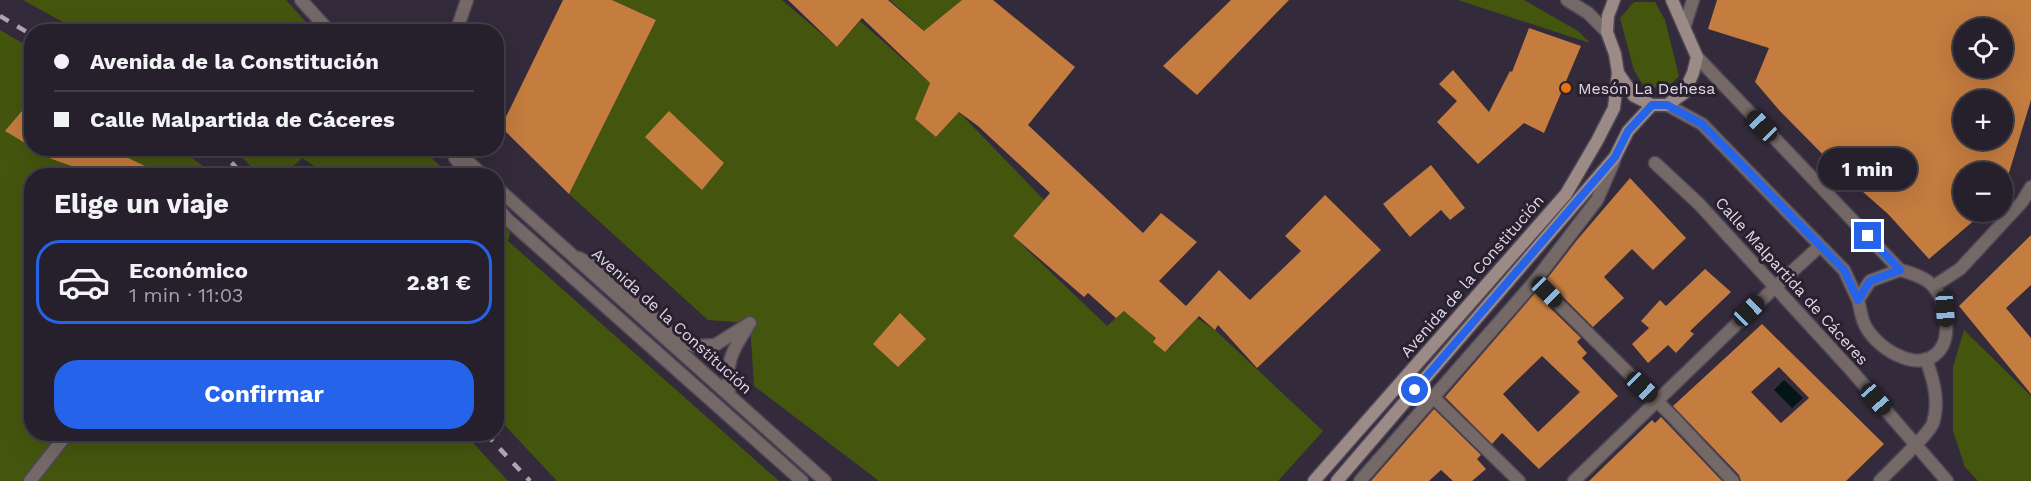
<!DOCTYPE html>
<html lang="es">
<head>
<meta charset="utf-8">
<style>
  body { margin:0; font-family:"Work Sans",sans-serif; background:#2e2834; color:#f1f3f6; height:100vh; display:flex; flex-direction:column; font-size:22px; white-space:nowrap }
  * { box-sizing:border-box; margin:0 }
  p { font-size:20px; color:#a4a3a9 }
  .icon { flex:none; width:33px; height:33px; fill:none; stroke:currentColor; stroke-width:2; stroke-linecap:round; stroke-linejoin:round }
  .map { position:relative; flex:1; overflow:hidden }
  .details { position:absolute; left:24px; top:168px; width:480px; height:273px; display:flex; flex-direction:column; background:#26202c; border-radius:24px; box-shadow:0 6px 24px #0002,0 0 0 2px #423e48 }
  .details>* { flex:none }
  .hud { position:absolute; left:24px; top:24px; width:480px; height:132px; border-radius:24px; box-shadow:0 6px 24px #0002,0 0 0 2px #423e48; display:grid; align-content:center; height:132px; padding:0 30px; background:#26202c }
  .tools { position:absolute; left:1953px; top:18px; display:grid; gap:12px }
  .tools a { display:grid; place-items:center; width:60px; height:60px; border-radius:50%; background:#26202c; box-shadow:0 6px 24px #0002,0 0 0 2px #423e48; font-size:30px }
  .end { position:absolute; width:27px; height:27px; margin:-14px; border:8px solid #2563eb; background:#fff; box-shadow:0 0 0 3px #fff }
  .from { border-radius:50% }
  .bubble { position:absolute; height:42px; border-radius:21px; background:#26202c; box-shadow:0 6px 24px #0002,0 0 0 2px #423e48; font-size:20px; font-weight:700; line-height:42px; text-align:center }
  .car { position:absolute; width:18px; height:36px; margin:-18px -9px; border-radius:8px; box-shadow:0 0 4px 2px #0007; background:linear-gradient(#222 24%,#8ab4d8 0 40%,#222 0 76%,#8ab4d8 0 86%,#222 0) }
  .hud b { display:flex; align-items:center; gap:21px; height:57px; font-size:22px }
  .hud b+b { border-top:2px solid #423e48 }
  .hud i { width:15px; height:15px; background:#f1f3f6 }
  ul { padding:0; list-style:none }
  li { display:flex; align-items:center; gap:18px; height:84px; margin:0 12px 9px; padding:0 18px; border:3px solid transparent; border-radius:24px }
  li div { flex:1 }
  li b { display:block; font-size:22px }
  li em { font-style:normal; font-weight:700 }
  li.active { border-color:#2563eb }
  li>.icon { width:54px; height:54px; stroke-width:1.5 }
  h2 { padding:0 30px; font-size:27px; line-height:72px }
  .action { display:flex; gap:12px; margin-top:auto; padding:12px 30px }
  .action a { flex:1; height:69px; border-radius:24px; background:#2563eb; color:#fff; font-size:24px; font-weight:700; line-height:69px; text-align:center }
  .map>svg:first-child { display:block }
  .green { fill:#44560e }
  .water { fill:#041516 }
  .building { fill:#c47c3f; fill-rule:evenodd }
  .lines { fill:none; stroke-linecap:round; stroke-linejoin:round }
  .service-casing { stroke:#4f4656; stroke-width:15 }
  .minor-casing { stroke:#4f4656; stroke-width:15 }
  .secondary-casing { stroke:#4f4656; stroke-width:15 }
  .service { stroke:#746967; stroke-width:12 }
  .minor { stroke:#746967; stroke-width:12 }
  .secondary { stroke:#9c8a86; stroke-width:12 }
  .rail { stroke:#aca6b2; stroke-width:4.5; stroke-dasharray:10 10; stroke-linecap:butt }
  .route { stroke:#2563eb; stroke-width:8 }
  .food-dot { fill:#e8710a; stroke:#292030; stroke-width:2 }
  .labels { text-anchor:middle; dominant-baseline:central; stroke-width:6; stroke-linejoin:round; paint-order:stroke }
  .poi-label { font-size:16px; fill:#dfd9e4; stroke:#292030; text-anchor:start }
  .street-label { font-size:16px; fill:#dfd9e4; stroke:#292030 }
</style>
</head>
<body>
<div class="map">
<svg width="2031" height="481" viewBox="0 0 2031 481">
  <rect width="100%" height="100%" fill="#332a3b"/>
  <g class="green">
    <path d="M 23,0 L 286,0 L 314,31 L 79,31 Z"/>
    <path d="M 612,0 L 782,0 L 837,47 L 860,21 L 930,83 L 915,119 L 936,137 L 959,112 L 1044,200 L 1013,236 L 1107,326 L 1124,311 L 1169,349 L 1197,318 L 1215,330 L 1323,431 L 1278,481 L 879,481 L 754,386 L 750,323 L 708,320 L 569,194 L 656,20 Z"/>
    <path d="M 890,0 L 962,0 L 929,35 Z"/>
    <path d="M 1458,0 L 1524,0 L 1578,31 L 1590,43 Z"/>
    <path d="M 1634,2 L 1655,2 L 1665,20 L 1679,76 L 1668,87 L 1645,88 L 1634,70 L 1620,18 Z"/>
    <path d="M 0,30 L 31,48 L 32,148 L 180,149 L 215,175 L 32,176 L 32,434 L 465,434 L 508,481 L 0,481 Z"/>
    <path d="M 235,149 L 422,149 L 450,175 L 328,175 L 302,158 L 284,175 L 258,175 Z"/>
    <path d="M 496,219 L 510,232 L 508,241 L 779,481 L 557,481 L 497,417 Z"/>
    <path d="M 1964,330 L 2031,396 L 2031,481 L 1978,481 L 1965,467 L 1953,431 L 1953,367 Z"/>
  </g>
  <path class="water" d="M 1784,380 L 1803,398 L 1792,408 L 1774,390 Z"/>
  <g class="building">
    <path d="M 563,0 L 612,0 L 656,20 L 569,194 L 501,127 Z"/>
    <path d="M 788,0 L 888,0 L 924,31 L 962,0 L 993,0 L 1075,67 L 1028,125 L 1143,233 L 1161,213 L 1197,242 L 1159,281 L 1186,306 L 1219,270 L 1250,300 L 1301,251 L 1285,236 L 1325,195 L 1381,250 L 1257,368 L 1218,325 L 1215,330 L 1199,316 L 1165,352 L 1153,342 L 1156,338 L 1124,311 L 1116,318 L 1088,293 L 1084,297 L 1013,236 L 1050,193 L 978,126 L 959,112 L 936,137 L 915,119 L 930,83 L 862,18 L 837,47 Z"/>
    <path d="M 1231,0 L 1289,0 L 1197,95 L 1163,66 Z"/>
    <path d="M 1717,0 L 2031,0 L 2031,100 L 2008,176 L 2002,175 L 2002,172 L 1964,172 L 1964,212 L 1984,212 L 1929,259 L 1888,214 L 1837,169 L 1779,110 L 1755,82 L 1769,48 L 1708,29 ZM 1964,28 L 2002,28 L 2002,68 L 1964,68 ZM 1964,100 L 2002,100 L 2002,140 L 1964,140 Z"/>
    <path d="M 1529,28 L 1581,46 L 1544,133 L 1524,123 L 1478,164 L 1437,122 L 1457,101 L 1439,84 L 1453,70 L 1489,112 L 1510,71 L 1512,72 Z"/>
    <path d="M 32,99 L 32,147 L 5,131 Z"/>
    <path d="M 669,111 L 724,163 L 702,190 L 645,137 Z"/>
    <path d="M 31,148 L 107,148 L 166,176 L 70,176 L 74,167 L 30,151 Z"/>
    <path d="M 1431,165 L 1465,208 L 1450,220 L 1441,210 L 1410,237 L 1383,204 Z"/>
    <path d="M 1630,178 L 1686,238 L 1653,270 L 1632,249 L 1604,277 L 1624,298 L 1593,327 L 1546,280 L 1577,240 Z"/>
    <path d="M 2031,235 L 2031,285 L 2006,308 L 2031,338 L 2031,394 L 1959,306 Z"/>
    <path d="M 1705,269 L 1731,292 L 1690,331 L 1694,334 L 1676,353 L 1668,345 L 1648,363 L 1632,344 L 1649,328 L 1641,321 L 1660,300 L 1666,306 Z"/>
    <path d="M 1535,293 L 1581,338 L 1577,342 L 1587,353 L 1582,358 L 1618,396 L 1539,469 L 1502,433 L 1492,444 L 1445,397 ZM 1542,356 L 1580,392 L 1538,432 L 1503,394 Z"/>
    <path d="M 900,313 L 926,339 L 898,367 L 873,344 Z"/>
    <path d="M 1762,324 L 1884,444 L 1846,481 L 1741,481 L 1739,475 L 1673,406 ZM 1779,367 L 1809,398 L 1781,423 L 1751,392 Z"/>
    <path d="M 1434,409 L 1481,455 L 1477,459 L 1486,469 L 1472,481 L 1453,481 L 1441,470 L 1429,481 L 1371,481 Z"/>
    <path d="M 1661,417 L 1722,481 L 1589,481 L 1652,420 L 1655,423 Z"/>
  </g>
  <g class="lines">
    <defs>
      <g id="service">
        <path d="M 1684,28 L 1693,0"/>
        <path d="M 579,258 L 606,272 L 676,339 L 696,346 L 715,345 L 750,323"/>
        <path d="M 729,394 C 726,364 730,353 747,328"/>
      </g>
      <g id="minor">
        <path d="M 301,0 L 330,32"/>
        <path d="M 1567,0 L 1588,13 L 1607,32"/>
        <path d="M 456,32 L 467,0"/>
        <path d="M 1697,57 L 1900,270"/>
        <path d="M 1667,105 L 1702,124 L 1844,270 L 1858,300"/>
        <path d="M 453,148 L 484,176"/>
        <path d="M 455,158 L 469,176"/>
        <path d="M 1655,163 L 1699,204 L 1851,370 L 1947,481"/>
        <path d="M 496,187 L 825,481"/>
        <path d="M 496,206 L 507,219 L 802,481"/>
        <path d="M 1900,270 C 1911,273 1925,277 1933,286 C 1946,300 1952,336 1939,351 C 1918,376 1873,346 1864,323 C 1861,316 1860,307 1858,300 L 1870,281 Z"/>
        <path d="M 1535,281 L 1672,416 L 1733,481"/>
        <path d="M 1934,286 L 1960,269 L 2022,202 L 2031,187"/>
        <path d="M 1433,397 L 1519,481"/>
        <path d="M 30,481 L 67,434"/>
        <path d="M 1360,481 L 1535,281 L 1597,200 L 1614,161"/>
        <path d="M 1574,481 L 1774,288 L 1820,246"/>
        <path d="M 1880,481 C 1890,470 1930,433 1933,423 C 1940,401 1933,379 1926,359"/>
      </g>
      <g id="secondary">
        <path d="M 1614,0 L 1608,16 L 1607,32 L 1615,54 L 1618,73 L 1634,96 L 1652,105 L 1667,105 L 1684,93 L 1693,73 L 1697,57 L 1672,0"/>
        <path d="M 1314,481 L 1566,194 L 1597,141 L 1614,108 L 1618,73"/>
        <path d="M 1337,481 L 1615,157 L 1628,131 L 1652,105"/>
      </g>
    </defs>
    <use href="#service" class="service-casing"/>
    <use href="#minor" class="minor-casing"/>
    <use href="#secondary" class="secondary-casing"/>
    <use href="#service" class="service"/>
    <use href="#minor" class="minor"/>
    <use href="#secondary" class="secondary"/>
    <g class="rail">
      <path d="M 0,16 L 32,35"/>
      <path d="M 218,148 L 244,176"/>
      <path d="M 486,434 L 530,481"/>
    </g>
  </g>
  <g class="lines">
    <path class="route" d="M 1415,390 L 1615,157 L 1628,131 L 1652,105 L 1667,105 L 1702,124 L 1844,270 L 1858,300 L 1870,281 L 1900,270 L 1868,236"/>
  </g>
  <circle class="food-dot" cx="1566" cy="88" r="6"/>
  <g class="labels">
    <g class="poi-label">
      <text x="1578" y="88">Mesón La Dehesa</text>
    </g>
    <g class="street-label">
      <text transform="translate(1472 276) rotate(-49)">Avenida de la Constitución</text>
      <text transform="translate(1792 281) rotate(48)">Calle Malpartida de Cáceres</text>
      <text transform="translate(672 321) rotate(42)">Avenida de la Constitución</text>
    </g>
  </g>
</svg>
<div class="tools">
<a><svg class="icon" aria-label="locate" viewBox="0 0 24 24"><circle cx="12" cy="12" r="6"/><path d="M12 2v4M12 18v4M2 12h4M18 12h4"/></svg></a>
<a>+</a>
<a>−</a>
</div>
<i class="end from" style="left:1415px;top:390px"></i>
<i class="end" style="left:1868px;top:236px"></i>
<div class="bubble" style="left:1818px;top:148px;width:99px">1 min</div>
<i class="car" style="left:1762px;top:126px;rotate:316deg"></i>
<i class="car" style="left:1547px;top:292px;rotate:135deg"></i>
<i class="car" style="left:1945px;top:309px;rotate:176deg"></i>
<i class="car" style="left:1749px;top:311px;rotate:46deg"></i>
<i class="car" style="left:1642px;top:387px;rotate:134deg"></i>
<i class="car" style="left:1876px;top:399px;rotate:139deg"></i>
<div class="hud">
<b><i class="from"></i>Avenida de la Constitución</b>
<b><i></i>Calle Malpartida de Cáceres</b>
</div>
<section class="details">
<h2>Elige un viaje</h2>
<ul>
<li class="active"><svg class="icon" aria-label="car" viewBox="0 0 24 24"><path d="M5 17H2v-5l4-1 3-4h7l3 4 3 1v5h-3M9 17h6M6 11h13"/><circle cx="7" cy="17" r="2"/><circle cx="17" cy="17" r="2"/></svg><div><b>Económico</b><p>1 min · 11:03</p></div><em>2.81 €</em></li>
</ul>
<div class="action"><a>Confirmar</a></div>
</section>
</div>
</body>
</html>
